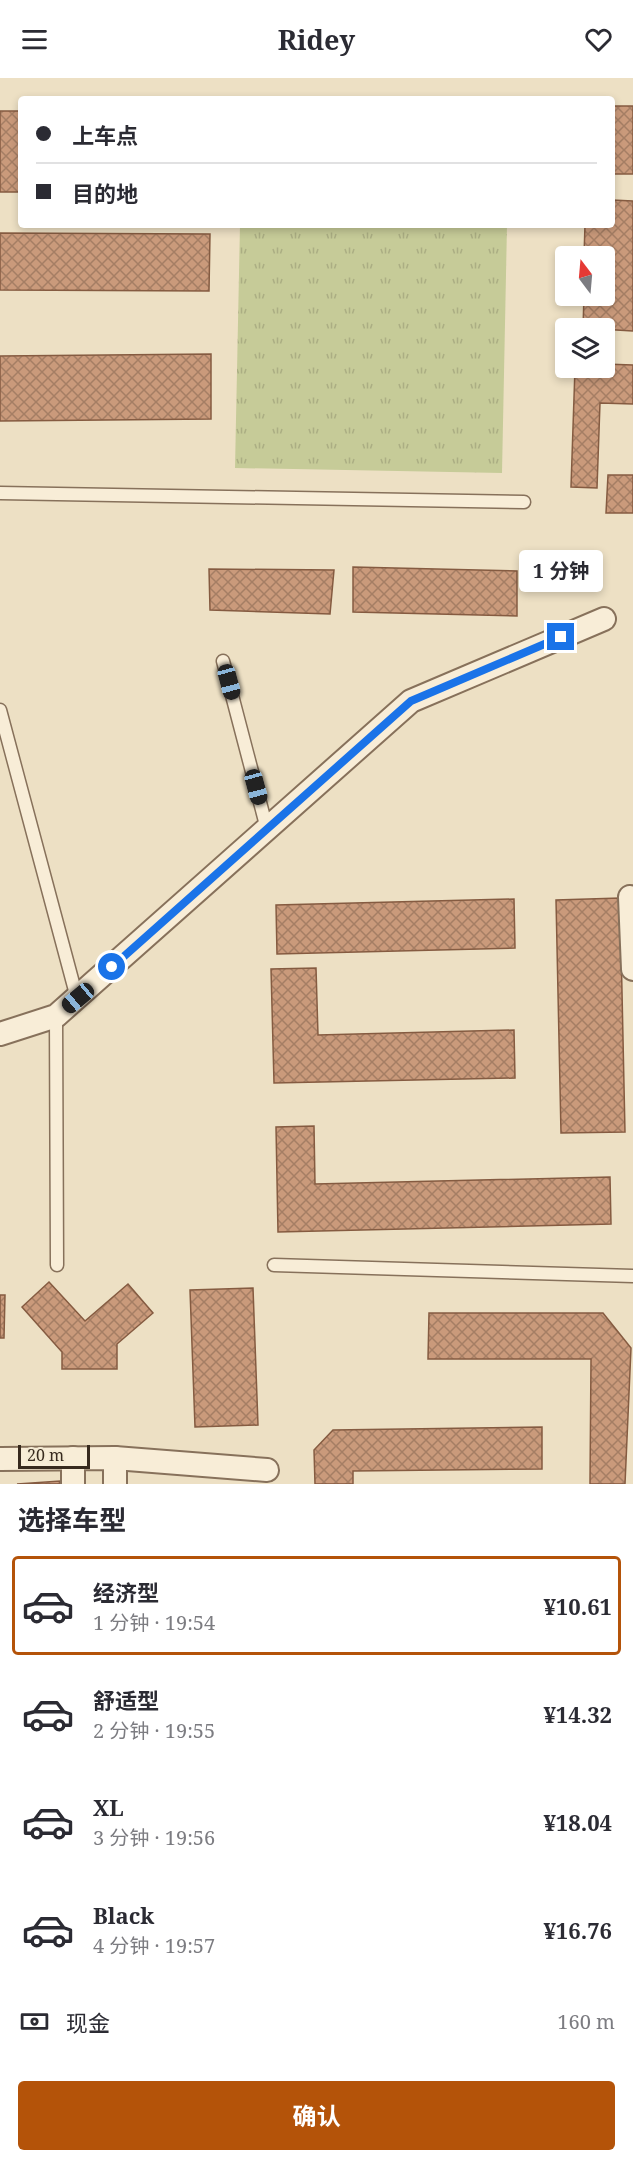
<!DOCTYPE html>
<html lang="zh">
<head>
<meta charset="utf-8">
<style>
  body { margin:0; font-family:"Noto Serif","Noto Sans SC",serif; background:#f7f7f7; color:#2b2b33; height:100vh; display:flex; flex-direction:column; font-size:22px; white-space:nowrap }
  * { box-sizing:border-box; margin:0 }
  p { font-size:20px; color:#7c7c81 }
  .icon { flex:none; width:33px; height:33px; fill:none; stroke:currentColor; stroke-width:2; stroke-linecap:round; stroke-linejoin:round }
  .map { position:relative; height:1406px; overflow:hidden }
  .panel { display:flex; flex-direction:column; background:#fff; flex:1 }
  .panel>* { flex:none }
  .hud { position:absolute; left:18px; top:18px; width:597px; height:132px; border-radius:6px; box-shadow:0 3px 9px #0003; display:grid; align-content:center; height:132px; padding:0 18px; background:#fff }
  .needle { width:39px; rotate:344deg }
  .controls { position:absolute; left:555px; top:168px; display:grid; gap:12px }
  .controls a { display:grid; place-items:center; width:60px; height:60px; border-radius:6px; background:#fff; box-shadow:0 3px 9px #0003; font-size:30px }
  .scale { position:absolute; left:18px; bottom:15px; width:72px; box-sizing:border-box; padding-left:6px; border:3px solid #372a1e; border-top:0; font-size:16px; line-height:21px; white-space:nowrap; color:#372a1e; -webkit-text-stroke:4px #f4ead3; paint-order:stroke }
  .end { position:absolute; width:27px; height:27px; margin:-14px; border:8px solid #1a73e8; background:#fff; box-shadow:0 0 0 3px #fff }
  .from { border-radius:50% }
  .bubble { position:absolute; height:42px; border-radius:6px; background:#fff; box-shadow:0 3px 9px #0003; font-size:20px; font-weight:700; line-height:42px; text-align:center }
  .car { position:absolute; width:18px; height:36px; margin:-18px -9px; border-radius:8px; box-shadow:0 0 4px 2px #0007; background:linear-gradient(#222 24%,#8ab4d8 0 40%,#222 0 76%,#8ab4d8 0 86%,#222 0) }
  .hud b { display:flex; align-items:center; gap:21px; height:57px; font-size:22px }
  .hud b+b { border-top:2px solid #e1e1e2 }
  .hud i { width:15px; height:15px; background:#2b2b33 }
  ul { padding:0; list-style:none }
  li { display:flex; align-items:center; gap:18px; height:99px; margin:0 12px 9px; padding:0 6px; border:3px solid transparent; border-radius:6px }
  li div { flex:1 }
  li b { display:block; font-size:22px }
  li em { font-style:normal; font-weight:700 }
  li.selected { border-color:#b45309 }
  li>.icon { width:54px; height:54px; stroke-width:1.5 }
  h2 { padding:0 18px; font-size:27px; line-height:72px }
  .pay { display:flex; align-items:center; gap:15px; height:66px; padding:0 18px; font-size:22px }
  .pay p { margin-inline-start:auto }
  .primary-button { display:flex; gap:12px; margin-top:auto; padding:12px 18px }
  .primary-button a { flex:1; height:69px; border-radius:6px; background:#b45309; color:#fff; font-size:24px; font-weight:700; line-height:69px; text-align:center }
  header { display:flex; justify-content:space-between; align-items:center; height:78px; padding:0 18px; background:#fff; font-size:27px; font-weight:700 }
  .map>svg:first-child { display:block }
  .grass { fill:url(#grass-tufts) }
  .building { fill:url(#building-cross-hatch); stroke:#855b41; stroke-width:1.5 }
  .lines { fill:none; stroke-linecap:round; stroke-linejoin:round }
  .lane-casing { stroke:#87715b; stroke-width:15 }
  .street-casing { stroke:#87715b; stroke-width:26 }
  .lane { stroke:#f8edd7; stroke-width:12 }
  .street { stroke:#f8edd7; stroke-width:22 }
  .route { stroke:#1a73e8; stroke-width:8 }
</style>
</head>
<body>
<header><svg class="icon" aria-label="menu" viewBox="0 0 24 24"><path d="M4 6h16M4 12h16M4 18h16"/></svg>Ridey<svg class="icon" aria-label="heart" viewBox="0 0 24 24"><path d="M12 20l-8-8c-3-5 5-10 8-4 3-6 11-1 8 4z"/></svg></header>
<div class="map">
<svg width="633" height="1406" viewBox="0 0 633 1406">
  <defs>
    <pattern id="grass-tufts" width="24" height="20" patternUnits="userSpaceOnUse" patternTransform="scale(1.5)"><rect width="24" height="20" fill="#c6cb98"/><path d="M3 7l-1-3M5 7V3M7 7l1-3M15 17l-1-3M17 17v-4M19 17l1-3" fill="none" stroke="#abae83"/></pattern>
    <pattern id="building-cross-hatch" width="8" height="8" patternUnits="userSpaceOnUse" patternTransform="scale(1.5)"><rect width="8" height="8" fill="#ca9a7b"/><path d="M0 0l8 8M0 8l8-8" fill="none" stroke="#a57e64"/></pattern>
  </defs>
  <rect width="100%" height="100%" fill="#ede0c4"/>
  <path class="grass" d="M 240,147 L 507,147 L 502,395 L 235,390 Z"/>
  <g class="building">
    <rect x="612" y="28" width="21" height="68"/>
    <rect x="0" y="33" width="21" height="81"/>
    <path d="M 612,122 L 633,123 L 633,253 L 583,250 L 584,218 L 604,218 L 604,178 L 584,178 L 585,147 L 612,147 Z"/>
    <path d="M 0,155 L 210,156 L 209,213 L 0,212 Z"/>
    <path d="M 211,276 L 211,341 L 0,343 L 0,278 Z"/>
    <path d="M 604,286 L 633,287 L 633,326 L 600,325 L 597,410 L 571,409 L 575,290 L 604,290 Z"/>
    <path d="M 608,397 L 633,397 L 633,435 L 606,435 Z"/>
    <path d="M 353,489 L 517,493 L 517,538 L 353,534 Z"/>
    <path d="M 209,491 L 334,492 L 330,536 L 210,532 Z"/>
    <path d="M 620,820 L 625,1054 L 561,1055 L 556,822 Z"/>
    <path d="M 514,821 L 515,870 L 277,876 L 276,827 Z"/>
    <path d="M 316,890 L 318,957 L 514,952 L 515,1000 L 274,1005 L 271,891 Z"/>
    <path d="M 314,1048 L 315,1106 L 610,1099 L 611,1146 L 278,1154 L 276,1049 Z"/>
    <path d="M 49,1204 L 85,1243 L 128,1206 L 153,1235 L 117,1266 L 117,1291 L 62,1291 L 62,1274 L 22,1229 Z"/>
    <path d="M 253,1210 L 258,1347 L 195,1349 L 190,1212 Z"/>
    <path d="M 0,1217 L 5,1217 L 4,1260 L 0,1260 Z"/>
    <path d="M 429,1235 L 603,1235 L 631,1270 L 625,1406 L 590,1406 L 591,1281 L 428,1281 Z"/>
    <path d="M 542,1349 L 542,1391 L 353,1393 L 353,1406 L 315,1406 L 314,1372 L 333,1352 Z"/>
    <path d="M 60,1403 L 60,1406 L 17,1406 Z"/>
  </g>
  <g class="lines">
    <defs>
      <g id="lane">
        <path d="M 0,415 L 524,424"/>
        <path d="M 223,583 L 267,751"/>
        <path d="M 0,632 L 77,920"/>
        <path d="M 56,938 L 57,1187"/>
        <path d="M 274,1187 L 633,1198"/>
      </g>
      <g id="street">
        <path d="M 630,819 L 633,891"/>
        <path d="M 0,956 L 56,938 L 411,623 L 604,541"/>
        <path d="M 0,1381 L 115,1380 L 267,1392"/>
        <path d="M 73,1406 L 73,1380"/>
        <path d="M 115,1406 L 115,1380"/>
      </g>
    </defs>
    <use href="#lane" class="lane-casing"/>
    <use href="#street" class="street-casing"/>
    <use href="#lane" class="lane"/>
    <use href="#street" class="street"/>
  </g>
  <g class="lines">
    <path class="route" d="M 112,889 L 411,623 L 561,559"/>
  </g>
</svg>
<div class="controls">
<a><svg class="needle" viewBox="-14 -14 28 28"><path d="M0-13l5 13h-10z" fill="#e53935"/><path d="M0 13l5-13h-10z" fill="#7c7c81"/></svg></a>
<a><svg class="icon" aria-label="layers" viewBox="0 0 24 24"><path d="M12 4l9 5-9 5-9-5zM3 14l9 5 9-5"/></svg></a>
</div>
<div class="scale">20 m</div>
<i class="end from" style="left:112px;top:889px"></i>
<i class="end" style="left:561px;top:559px"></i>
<div class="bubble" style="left:519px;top:472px;width:84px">1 分钟</div>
<i class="car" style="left:229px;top:604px;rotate:165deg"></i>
<i class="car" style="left:256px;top:709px;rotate:165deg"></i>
<i class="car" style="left:78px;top:920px;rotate:230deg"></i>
<div class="hud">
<b><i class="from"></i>上车点</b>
<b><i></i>目的地</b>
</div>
</div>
<section class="panel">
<h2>选择车型</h2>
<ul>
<li class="selected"><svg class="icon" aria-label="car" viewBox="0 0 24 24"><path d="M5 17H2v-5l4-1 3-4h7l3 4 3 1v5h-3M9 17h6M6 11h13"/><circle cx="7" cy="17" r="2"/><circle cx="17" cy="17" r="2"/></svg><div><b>经济型</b><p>1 分钟 · 19:54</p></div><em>¥10.61</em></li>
<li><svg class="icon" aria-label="car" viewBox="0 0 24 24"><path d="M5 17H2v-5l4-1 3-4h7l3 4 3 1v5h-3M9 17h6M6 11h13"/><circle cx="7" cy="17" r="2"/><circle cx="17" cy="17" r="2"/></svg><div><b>舒适型</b><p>2 分钟 · 19:55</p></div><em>¥14.32</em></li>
<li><svg class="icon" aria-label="car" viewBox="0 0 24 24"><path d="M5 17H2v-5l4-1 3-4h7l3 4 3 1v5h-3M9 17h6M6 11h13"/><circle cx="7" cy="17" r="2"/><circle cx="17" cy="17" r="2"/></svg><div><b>XL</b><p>3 分钟 · 19:56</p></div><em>¥18.04</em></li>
<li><svg class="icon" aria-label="car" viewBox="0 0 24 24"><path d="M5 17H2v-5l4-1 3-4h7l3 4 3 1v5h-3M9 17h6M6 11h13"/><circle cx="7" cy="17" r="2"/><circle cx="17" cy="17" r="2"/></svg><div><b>Black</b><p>4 分钟 · 19:57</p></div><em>¥16.76</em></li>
</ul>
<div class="pay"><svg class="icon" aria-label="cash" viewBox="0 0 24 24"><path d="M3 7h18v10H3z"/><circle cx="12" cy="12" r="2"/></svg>现金<p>160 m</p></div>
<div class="primary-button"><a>确认</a></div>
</section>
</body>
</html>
